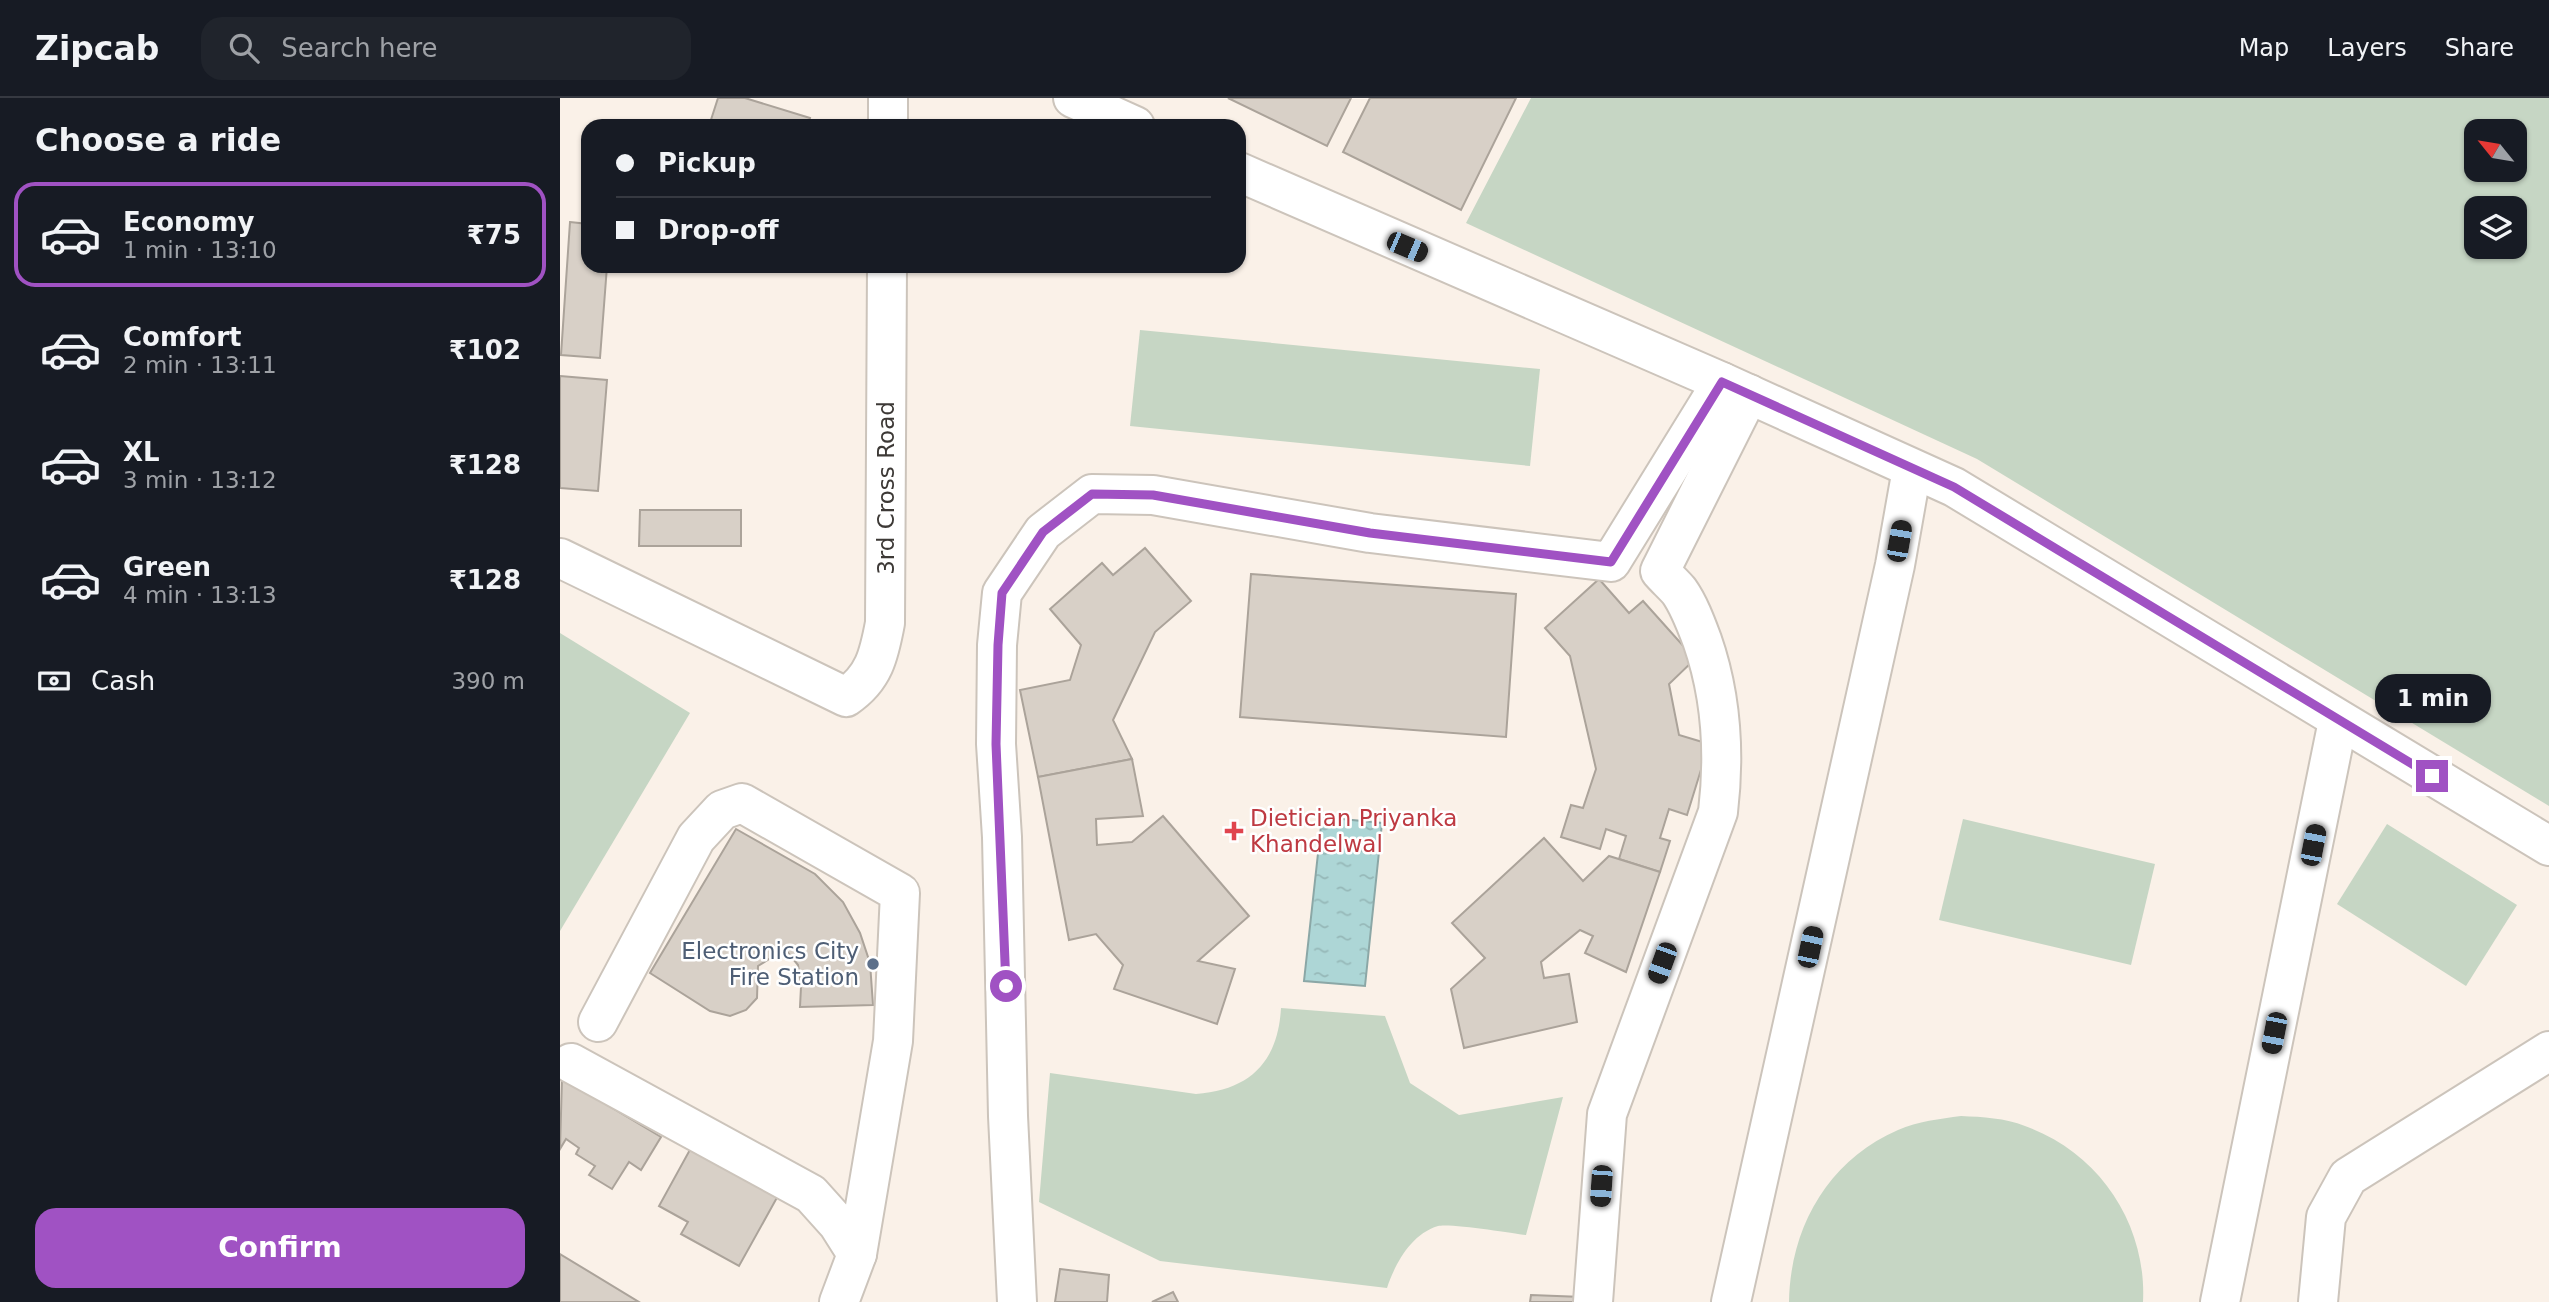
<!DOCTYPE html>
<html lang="en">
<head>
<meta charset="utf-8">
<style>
  body { margin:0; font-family:"DejaVu Sans",sans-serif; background:#20242c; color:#f1f3f6; height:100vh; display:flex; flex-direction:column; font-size:26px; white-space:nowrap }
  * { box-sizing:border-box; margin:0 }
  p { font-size:23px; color:#9ea1a6 }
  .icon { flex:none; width:38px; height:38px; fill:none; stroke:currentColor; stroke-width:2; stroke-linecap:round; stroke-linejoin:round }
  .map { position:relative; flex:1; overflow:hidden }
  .panel { display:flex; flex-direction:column; background:#171b24; width:560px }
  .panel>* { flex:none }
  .banner { position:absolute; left:21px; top:21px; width:665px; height:154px; border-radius:21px; box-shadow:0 2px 5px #0004; display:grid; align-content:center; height:154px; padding:0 35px; background:#171b24 }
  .needle { width:46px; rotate:300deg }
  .buttons { position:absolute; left:1904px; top:21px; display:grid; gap:14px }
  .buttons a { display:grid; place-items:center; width:63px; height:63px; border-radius:14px; background:#171b24; box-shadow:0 2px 5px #0004; font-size:35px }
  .end { position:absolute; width:32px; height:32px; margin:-16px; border:9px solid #a052c3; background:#fff; box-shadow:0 0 0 4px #fff }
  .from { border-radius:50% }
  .bubble { position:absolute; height:49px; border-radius:21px; background:#171b24; box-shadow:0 2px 5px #0004; font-size:23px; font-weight:700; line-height:49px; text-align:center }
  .car { position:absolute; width:21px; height:42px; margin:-21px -10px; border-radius:9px; box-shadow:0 0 5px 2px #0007; background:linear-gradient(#222 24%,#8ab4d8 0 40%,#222 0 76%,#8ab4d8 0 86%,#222 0) }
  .banner b { display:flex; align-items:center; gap:24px; height:66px; font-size:26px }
  .banner b+b { border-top:2px solid #363941 }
  .banner i { width:18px; height:18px; background:#f1f3f6 }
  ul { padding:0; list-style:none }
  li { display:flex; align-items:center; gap:21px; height:105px; margin:0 14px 10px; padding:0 21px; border:4px solid transparent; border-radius:21px }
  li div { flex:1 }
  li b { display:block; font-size:26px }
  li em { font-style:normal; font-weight:700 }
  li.current { border-color:#a052c3 }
  li>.icon { width:63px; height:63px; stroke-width:1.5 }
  h2 { padding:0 35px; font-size:32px; line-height:84px }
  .pay { display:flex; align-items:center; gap:18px; height:77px; padding:0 35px; font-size:26px }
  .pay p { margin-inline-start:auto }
  .primary-button { display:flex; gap:14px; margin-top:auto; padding:14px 35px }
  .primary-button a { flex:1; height:80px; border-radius:21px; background:#a052c3; color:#fff; font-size:28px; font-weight:700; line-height:80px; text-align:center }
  header { display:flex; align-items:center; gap:42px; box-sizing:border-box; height:98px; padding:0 35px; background:#171b24; border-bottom:2px solid #363941 }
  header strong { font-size:33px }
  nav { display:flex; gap:38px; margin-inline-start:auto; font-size:24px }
  .search { width:490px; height:63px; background:#20242c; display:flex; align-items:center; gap:18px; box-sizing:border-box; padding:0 24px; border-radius:21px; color:#9ea1a6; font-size:26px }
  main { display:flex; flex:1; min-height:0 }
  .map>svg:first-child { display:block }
  .green { fill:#c6d6c4; fill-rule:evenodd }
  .water { fill:url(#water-ripples); stroke:#8ba7a6; stroke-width:2 }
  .building { fill:#d8d0c7; stroke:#aba39a; stroke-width:2 }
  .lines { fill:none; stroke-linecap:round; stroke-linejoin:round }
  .minor-casing { stroke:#ccc4bb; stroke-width:42 }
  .minor { stroke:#fff; stroke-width:38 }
  .route { stroke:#a052c3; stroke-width:9 }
  .health-dot { fill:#e0444e; stroke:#fff; stroke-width:2.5 }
  .service-dot { fill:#5c6f8a; stroke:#fff; stroke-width:2.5 }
  .labels { text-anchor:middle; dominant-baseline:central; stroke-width:5; stroke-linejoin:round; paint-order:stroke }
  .street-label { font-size:23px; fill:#3d3936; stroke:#fff }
  .health-label { font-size:23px; fill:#be3a42; stroke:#fff; text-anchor:start }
  .service-label { font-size:23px; fill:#4e5e75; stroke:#fff; text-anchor:end }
</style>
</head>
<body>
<header>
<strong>Zipcab</strong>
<div class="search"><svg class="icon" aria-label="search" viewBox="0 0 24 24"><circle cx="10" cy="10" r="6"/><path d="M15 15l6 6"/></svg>Search here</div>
<nav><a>Map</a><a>Layers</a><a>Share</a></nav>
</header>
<main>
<section class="panel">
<h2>Choose a ride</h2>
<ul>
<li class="current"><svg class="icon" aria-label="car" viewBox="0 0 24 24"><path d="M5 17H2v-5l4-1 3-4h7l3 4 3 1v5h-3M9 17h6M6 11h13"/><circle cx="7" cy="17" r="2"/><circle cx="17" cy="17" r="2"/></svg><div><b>Economy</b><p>1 min · 13:10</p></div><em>₹75</em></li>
<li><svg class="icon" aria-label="car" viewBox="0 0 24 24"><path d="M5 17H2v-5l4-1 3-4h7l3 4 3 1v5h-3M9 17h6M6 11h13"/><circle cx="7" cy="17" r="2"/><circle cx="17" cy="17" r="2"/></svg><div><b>Comfort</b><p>2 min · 13:11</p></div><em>₹102</em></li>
<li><svg class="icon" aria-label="car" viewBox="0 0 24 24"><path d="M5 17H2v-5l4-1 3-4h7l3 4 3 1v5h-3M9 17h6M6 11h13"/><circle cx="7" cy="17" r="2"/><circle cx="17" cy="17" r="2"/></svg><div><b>XL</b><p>3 min · 13:12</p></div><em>₹128</em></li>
<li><svg class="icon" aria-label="car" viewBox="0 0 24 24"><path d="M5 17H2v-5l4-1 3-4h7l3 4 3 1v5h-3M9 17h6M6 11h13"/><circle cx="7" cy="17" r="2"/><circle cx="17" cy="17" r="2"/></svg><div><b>Green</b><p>4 min · 13:13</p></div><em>₹128</em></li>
</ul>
<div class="pay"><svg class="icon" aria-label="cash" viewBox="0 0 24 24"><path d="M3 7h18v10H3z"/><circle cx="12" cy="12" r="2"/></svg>Cash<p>390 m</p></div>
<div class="primary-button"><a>Confirm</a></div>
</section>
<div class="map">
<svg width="1989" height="1204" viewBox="0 0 1989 1204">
  <defs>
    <pattern id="water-ripples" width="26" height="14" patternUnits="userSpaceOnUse" patternTransform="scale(1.75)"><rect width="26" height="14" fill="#add6d6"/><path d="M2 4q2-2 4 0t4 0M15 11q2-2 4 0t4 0" fill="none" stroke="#96b8b8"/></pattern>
  </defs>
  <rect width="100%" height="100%" fill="#faf1e8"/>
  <g class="green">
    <path d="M 971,0 L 1989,0 L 1989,708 L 1417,361 L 906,125 ZM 1916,33 L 1955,33 L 1955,72 L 1916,72 ZM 1916,110 L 1955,110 L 1955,149 L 1916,149 Z"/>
    <path d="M 580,232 L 980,271 L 970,368 L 570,328 Z"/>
    <path d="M 0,535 L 130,615 L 0,833 Z"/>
    <path d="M 1403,721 L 1595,766 L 1571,867 L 1379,822 Z"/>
    <path d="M 1827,726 L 1957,807 L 1906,888 L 1777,806 Z"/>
    <path d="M 721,910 L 825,918 L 850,985 L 899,1017 L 1003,999 L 966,1137 C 951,1135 889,1125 878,1128 C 851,1136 835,1166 827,1190 L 600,1163 L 479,1104 L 490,975 L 636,996 C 691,992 718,963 721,910 Z"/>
    <path d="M 1401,1018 C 1423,1019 1445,1020 1465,1028 C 1539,1054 1587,1126 1583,1204 L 1229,1204 C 1230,1130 1268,1062 1338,1032 C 1358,1023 1380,1021 1401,1018 Z"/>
  </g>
  <path class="water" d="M 762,719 L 822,725 L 805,888 L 744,883 Z"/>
  <g class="building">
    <path d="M 158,0 L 185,0 L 250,20 L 248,28 L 149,28 Z"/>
    <path d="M 668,0 L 791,0 L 767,48 Z"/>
    <path d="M 810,0 L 956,0 L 901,112 L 783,54 Z"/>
    <path d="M 10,124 L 28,126 L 28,168 L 47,168 L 40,260 L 1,257 Z"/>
    <path d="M 0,278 L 47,282 L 38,393 L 0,390 Z"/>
    <path d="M 80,412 L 181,412 L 181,448 L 79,448 Z"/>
    <path d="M 585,450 L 631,503 L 595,534 L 553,622 L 572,661 L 478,679 L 460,592 L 510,582 L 521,547 L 490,511 L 542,465 L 553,477 Z"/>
    <path d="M 691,476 L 956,496 L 946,639 L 680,619 Z"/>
    <path d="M 1039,481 L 1069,515 L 1083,503 L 1135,561 L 1109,586 L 1119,637 L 1149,646 L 1127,717 L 1109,711 L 1100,740 L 1110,743 L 1100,774 L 1059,761 L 1066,738 L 1046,731 L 1040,751 L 1001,739 L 1011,707 L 1023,710 L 1036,671 L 1010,558 L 985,530 Z"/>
    <path d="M 572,661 L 583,718 L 536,721 L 537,747 L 572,744 L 603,718 L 689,818 L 638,863 L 675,871 L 657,926 L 554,891 L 563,867 L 536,836 L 509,842 L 478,679 Z"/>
    <path d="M 176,731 L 255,776 L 283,804 L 300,835 L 310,865 L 313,907 L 240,909 L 241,889 L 238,867 L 225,851 L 198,868 L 197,900 L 186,912 L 170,918 L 150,913 L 90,875 Z"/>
    <path d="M 984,740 L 1023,783 L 1049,758 L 1100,774 L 1066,874 L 1025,855 L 1033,838 L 1020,832 L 981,864 L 984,880 L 1009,876 L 1017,924 L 904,950 L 891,891 L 925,860 L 892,825 Z"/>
    <path d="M 2,980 L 101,1039 L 81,1072 L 69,1064 L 52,1091 L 29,1077 L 35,1068 L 16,1056 L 19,1050 L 6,1041 L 0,1051 Z"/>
    <path d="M 132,1048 L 219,1096 L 179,1168 L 121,1136 L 128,1124 L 99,1108 Z"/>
    <path d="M 0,1156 L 79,1204 L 0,1204 Z"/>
    <path d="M 500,1171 L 549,1177 L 547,1204 L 495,1204 Z"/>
    <path d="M 613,1194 L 618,1204 L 592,1204 Z"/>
    <path d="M 971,1197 L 1022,1199 L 1022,1204 L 970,1204 Z"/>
  </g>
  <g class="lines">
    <defs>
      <g id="minor">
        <path d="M 513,0 L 575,28"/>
        <path d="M 328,28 L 328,0"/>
        <path d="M 679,74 L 1162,284 L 1394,389 L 1989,748"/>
        <path d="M 0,460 L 286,599 C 314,580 319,557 325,525 L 327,168"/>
        <path d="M 38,924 L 136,740 L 162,712 L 182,705 L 340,795 L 333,943 L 297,1156"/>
        <path d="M 11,965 L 251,1096 L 278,1126 L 297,1156 L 279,1204"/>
        <path d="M 457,1204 L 448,1018 L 442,739 L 436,646 L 437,547 L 442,495 L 483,434 L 532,396 L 593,397 L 810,435 L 1051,464 L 1162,284"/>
        <path d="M 1033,1204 L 1047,1016 L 1158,714 C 1165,655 1162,599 1142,542 C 1136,526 1129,507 1119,493 C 1113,486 1106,480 1100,473 L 1189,296"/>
        <path d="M 1171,1204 L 1335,467 L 1352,371"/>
        <path d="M 1660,1204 L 1778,623"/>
        <path d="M 1758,1204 L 1766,1119 L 1788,1079 L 1989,953"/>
      </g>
    </defs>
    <use href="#minor" class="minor-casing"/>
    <use href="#minor" class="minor"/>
  </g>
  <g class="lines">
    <path class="route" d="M 446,888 L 436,646 L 438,547 L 442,495 L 483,434 L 532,396 L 593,397 L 810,435 L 1051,464 L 1162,284 L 1394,389 L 1872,678"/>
  </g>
  <path class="health-dot" d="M670.5 722.5h7v7h7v7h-7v7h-7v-7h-7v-7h7z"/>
  <circle class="service-dot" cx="313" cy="866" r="7"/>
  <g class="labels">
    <g class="street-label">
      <text transform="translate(326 390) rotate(-90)">3rd Cross Road</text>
    </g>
    <g class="health-label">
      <text x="690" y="720">Dietician Priyanka<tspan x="690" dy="26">Khandelwal</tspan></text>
    </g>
    <g class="service-label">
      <text x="299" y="853">Electronics City<tspan x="299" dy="26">Fire Station</tspan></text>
    </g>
  </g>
</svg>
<div class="buttons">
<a><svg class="needle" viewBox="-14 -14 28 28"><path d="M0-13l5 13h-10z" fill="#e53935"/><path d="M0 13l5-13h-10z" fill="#9ea1a6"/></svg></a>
<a><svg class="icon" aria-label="layers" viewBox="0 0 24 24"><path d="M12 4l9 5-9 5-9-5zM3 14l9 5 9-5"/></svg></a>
</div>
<i class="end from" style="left:446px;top:888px"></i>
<i class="end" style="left:1872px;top:678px"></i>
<div class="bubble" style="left:1815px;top:576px;width:116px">1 min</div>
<i class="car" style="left:847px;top:149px;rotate:113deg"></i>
<i class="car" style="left:1339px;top:443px;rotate:10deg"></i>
<i class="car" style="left:1753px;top:747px;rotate:11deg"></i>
<i class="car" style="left:1250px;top:849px;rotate:12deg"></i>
<i class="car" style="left:1102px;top:865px;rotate:200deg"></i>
<i class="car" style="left:1714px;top:935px;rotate:191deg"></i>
<i class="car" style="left:1041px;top:1088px;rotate:184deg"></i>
<div class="banner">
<b><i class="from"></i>Pickup</b>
<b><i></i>Drop-off</b>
</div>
</div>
</main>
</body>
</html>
